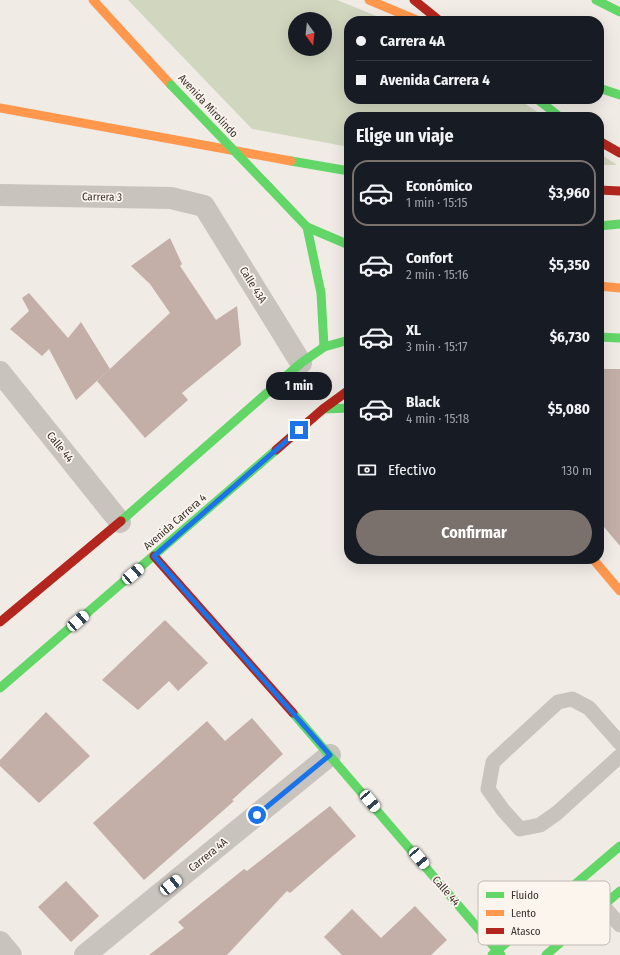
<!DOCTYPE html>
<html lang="es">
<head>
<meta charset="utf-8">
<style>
  body { margin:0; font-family:"Fira Sans Condensed",sans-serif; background:#242831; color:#f1f3f6; height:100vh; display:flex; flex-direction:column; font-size:15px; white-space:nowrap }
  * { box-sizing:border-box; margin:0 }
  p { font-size:13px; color:#9ea1a6 }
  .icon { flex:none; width:22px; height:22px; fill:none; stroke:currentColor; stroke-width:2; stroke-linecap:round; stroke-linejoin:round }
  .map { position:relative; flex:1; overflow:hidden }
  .sheet { position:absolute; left:344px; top:112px; width:260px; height:452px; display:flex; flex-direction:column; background:#171b24; border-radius:16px; box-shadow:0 4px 16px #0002 }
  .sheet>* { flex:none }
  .guide { position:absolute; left:344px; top:16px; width:260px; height:88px; border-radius:16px; box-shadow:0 4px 16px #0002; display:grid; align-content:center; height:88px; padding:0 12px; background:#171b24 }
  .needle { width:26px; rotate:165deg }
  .tools { position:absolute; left:288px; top:12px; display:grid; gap:8px }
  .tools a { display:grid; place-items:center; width:44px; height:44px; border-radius:50%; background:#171b24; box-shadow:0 4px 16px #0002; font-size:20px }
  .end { position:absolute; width:18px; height:18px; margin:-9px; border:5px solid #1a73e8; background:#fff; box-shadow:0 0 0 2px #fff }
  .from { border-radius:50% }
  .bubble { position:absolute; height:28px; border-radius:14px; background:#171b24; box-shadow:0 4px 16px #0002; font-size:13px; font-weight:700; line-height:28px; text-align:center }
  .car { position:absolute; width:12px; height:24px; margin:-12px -6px; border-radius:5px; box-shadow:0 0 3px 1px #0007; background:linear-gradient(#fff 24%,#345 0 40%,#fff 0 76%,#345 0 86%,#fff 0) }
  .guide b { display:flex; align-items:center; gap:14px; height:38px; font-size:15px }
  .guide b+b { border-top:1px solid #363941 }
  .guide i { width:10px; height:10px; background:#f1f3f6 }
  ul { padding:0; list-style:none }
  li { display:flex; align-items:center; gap:12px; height:66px; margin:0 8px 6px; padding:0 4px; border:2px solid transparent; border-radius:16px }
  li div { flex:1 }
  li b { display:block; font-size:15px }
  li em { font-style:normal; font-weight:700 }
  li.current { border-color:#7a716c }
  li>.icon { width:36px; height:36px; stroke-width:1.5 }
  h2 { padding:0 12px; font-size:18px; line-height:48px }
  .pay { display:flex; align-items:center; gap:10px; height:44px; padding:0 12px; font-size:15px }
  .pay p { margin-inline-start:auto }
  .action { display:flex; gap:8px; margin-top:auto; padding:8px 12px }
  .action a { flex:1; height:46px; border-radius:24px; background:#7a716c; color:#fff; font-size:16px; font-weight:700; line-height:46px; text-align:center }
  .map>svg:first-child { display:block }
  .green { fill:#d1d6bf; fill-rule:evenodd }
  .building { fill:#c3afa7 }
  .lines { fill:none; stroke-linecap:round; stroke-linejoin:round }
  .lane { stroke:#c9c3be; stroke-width:15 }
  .street { stroke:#c9c3be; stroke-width:22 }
  .fast { stroke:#63d668; stroke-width:9 }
  .slow { stroke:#ff974d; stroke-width:9 }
  .jam { stroke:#b3261e; stroke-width:9 }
  .fast-bridge { stroke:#63d668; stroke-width:9 }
  .route { stroke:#1a73e8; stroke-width:5 }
  .labels { text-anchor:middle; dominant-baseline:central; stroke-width:3.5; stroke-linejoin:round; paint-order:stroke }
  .street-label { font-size:11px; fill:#3b302b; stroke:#fbf5ee }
  .key { fill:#fbf5ee; stroke:#c1bab4; stroke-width:1 }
  .key-label { font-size:11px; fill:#3b302b }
</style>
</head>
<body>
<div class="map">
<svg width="620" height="955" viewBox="0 0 620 955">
  <rect width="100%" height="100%" fill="#f0ebe5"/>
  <g class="green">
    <path d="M 128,0 L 337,0 L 389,21 L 349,21 L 349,99 L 518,99 L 545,117 L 349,117 L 349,147 L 252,129 ZM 295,19 L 325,19 L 325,49 L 295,49 Z"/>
    <path d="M 599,153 L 617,165 L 599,165 Z"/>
  </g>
  <g class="building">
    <path d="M 170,238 L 182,264 L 180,266 L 216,320 L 237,306 L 241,345 L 182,393 L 188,400 L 145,438 L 97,381 L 170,313 L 150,284 L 131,266 Z"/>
    <path d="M 29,293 L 68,338 L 81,322 L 110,369 L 76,400 L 49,349 L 42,356 L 10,329 L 29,311 L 22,298 Z"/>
    <path d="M 599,369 L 620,369 L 620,546 L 599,521 Z"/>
    <path d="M 165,620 L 208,663 L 178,691 L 169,681 L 138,710 L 102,680 Z"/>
    <path d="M 46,712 L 90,756 L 39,803 L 0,766 L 0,760 Z"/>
    <path d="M 252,718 L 283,754 L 232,800 L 234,801 L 144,880 L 93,823 L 207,721 L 225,741 Z"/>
    <path d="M 330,806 L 356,836 L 290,893 L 287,891 L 227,955 L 149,955 L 184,928 L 178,922 L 244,869 L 247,871 Z"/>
    <path d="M 66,881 L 99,916 L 71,942 L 38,907 Z"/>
    <path d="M 415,906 L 447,940 L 431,955 L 342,955 L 324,937 L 352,909 L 381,938 Z"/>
  </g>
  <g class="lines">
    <g class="lane">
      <path d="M 620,743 L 589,708 L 572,699 L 558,702 L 493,762 L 488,789 L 503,810 L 520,829 L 540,825 L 557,813 L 620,756"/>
      <path d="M 603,906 L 620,925"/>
    </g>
    <g class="street">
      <path d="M 0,195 L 171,198 L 204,206 L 301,363"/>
      <path d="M 0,372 L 120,522"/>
      <path d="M 0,942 L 11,955"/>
      <path d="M 85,955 L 330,755"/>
    </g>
    <g class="fast">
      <path d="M 596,0 L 620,12"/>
      <path d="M 599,88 L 620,95"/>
      <path d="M 537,99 L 560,117"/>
      <path d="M 291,161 L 349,171"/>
      <path d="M 269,187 L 307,227 L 321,293 L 324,347"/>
      <path d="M 599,226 L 620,224"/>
      <path d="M 307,227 L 349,245"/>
      <path d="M 599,337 L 620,338"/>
      <path d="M 323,409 L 349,408"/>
      <path d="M 121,521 L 301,363 L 324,347 L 349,340"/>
      <path d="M 0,688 L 276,450"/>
      <path d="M 293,713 L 501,955"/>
      <path d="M 492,955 L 620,846"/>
      <path d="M 546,955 L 620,891"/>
    </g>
    <g class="slow">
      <path d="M 93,0 L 171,85"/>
      <path d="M 369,0 L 419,21"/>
      <path d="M 0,108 L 291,161"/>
      <path d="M 599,286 L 620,288"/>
      <path d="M 593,559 L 620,591"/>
    </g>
    <g class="jam">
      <path d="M 414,0 L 440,21"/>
      <path d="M 599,141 L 620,153"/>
      <path d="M 599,190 L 620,191"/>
      <path d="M 276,450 L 323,409 L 349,390"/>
      <path d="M 154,556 L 293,713"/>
      <path d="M 0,622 L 121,521"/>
    </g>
    <path class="fast-bridge" d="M 171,85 L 269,187"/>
  </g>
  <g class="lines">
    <path class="route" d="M 257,815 L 330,755 L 154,556 L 299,430"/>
  </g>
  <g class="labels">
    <g class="street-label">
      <text transform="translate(208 106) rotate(47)">Avenida Mirolindo</text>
      <text transform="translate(102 197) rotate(1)">Carrera 3</text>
      <text transform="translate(253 285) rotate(58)">Calle 43A</text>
      <text transform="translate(60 447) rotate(51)">Calle 44</text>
      <text transform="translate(175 522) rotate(-41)">Avenida Carrera 4</text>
      <text transform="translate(208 855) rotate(-39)">Carrera 4A</text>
      <text transform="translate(446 891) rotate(49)">Calle 44</text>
    </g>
  </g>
  <rect x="478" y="881" width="132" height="64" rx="6" class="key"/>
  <rect x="486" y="892" width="18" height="6" fill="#63d668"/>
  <rect x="486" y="910" width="18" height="6" fill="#ff974d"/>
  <rect x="486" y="928" width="18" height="6" fill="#b3261e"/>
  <g class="key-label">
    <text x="511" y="899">Fluido</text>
    <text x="511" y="917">Lento</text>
    <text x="511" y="935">Atasco</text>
  </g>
</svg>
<div class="tools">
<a><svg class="needle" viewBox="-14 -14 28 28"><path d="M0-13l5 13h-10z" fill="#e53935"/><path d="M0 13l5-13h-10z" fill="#9ea1a6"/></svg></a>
</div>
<i class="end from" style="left:257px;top:815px"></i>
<i class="end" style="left:299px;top:430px"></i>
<div class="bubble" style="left:266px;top:372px;width:66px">1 min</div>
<i class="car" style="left:133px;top:574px;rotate:49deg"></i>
<i class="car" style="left:78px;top:621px;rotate:49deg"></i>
<i class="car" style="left:370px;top:801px;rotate:140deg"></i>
<i class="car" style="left:419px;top:858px;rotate:140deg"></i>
<i class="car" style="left:171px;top:885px;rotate:51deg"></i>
<div class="guide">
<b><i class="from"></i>Carrera 4A</b>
<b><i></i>Avenida Carrera 4</b>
</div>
<section class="sheet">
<h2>Elige un viaje</h2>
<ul>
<li class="current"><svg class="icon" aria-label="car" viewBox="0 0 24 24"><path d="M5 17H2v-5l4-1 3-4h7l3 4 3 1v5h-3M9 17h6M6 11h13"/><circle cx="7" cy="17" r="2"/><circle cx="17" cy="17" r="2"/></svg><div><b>Económico</b><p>1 min · 15:15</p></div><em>$3,960</em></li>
<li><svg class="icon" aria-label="car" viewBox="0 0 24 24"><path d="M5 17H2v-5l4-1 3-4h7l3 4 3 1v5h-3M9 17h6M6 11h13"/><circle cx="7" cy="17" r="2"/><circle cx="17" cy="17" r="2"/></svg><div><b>Confort</b><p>2 min · 15:16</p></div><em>$5,350</em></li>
<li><svg class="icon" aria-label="car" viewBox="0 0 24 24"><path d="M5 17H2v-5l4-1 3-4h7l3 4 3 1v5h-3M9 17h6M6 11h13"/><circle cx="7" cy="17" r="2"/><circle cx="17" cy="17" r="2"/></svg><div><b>XL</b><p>3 min · 15:17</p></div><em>$6,730</em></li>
<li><svg class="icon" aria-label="car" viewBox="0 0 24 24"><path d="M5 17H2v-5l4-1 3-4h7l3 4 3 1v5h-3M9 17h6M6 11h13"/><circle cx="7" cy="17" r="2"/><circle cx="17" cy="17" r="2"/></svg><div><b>Black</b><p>4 min · 15:18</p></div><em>$5,080</em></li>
</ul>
<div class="pay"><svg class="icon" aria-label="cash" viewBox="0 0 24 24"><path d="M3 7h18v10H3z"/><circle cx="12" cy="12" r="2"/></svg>Efectivo<p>130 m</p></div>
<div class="action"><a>Confirmar</a></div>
</section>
</div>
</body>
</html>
